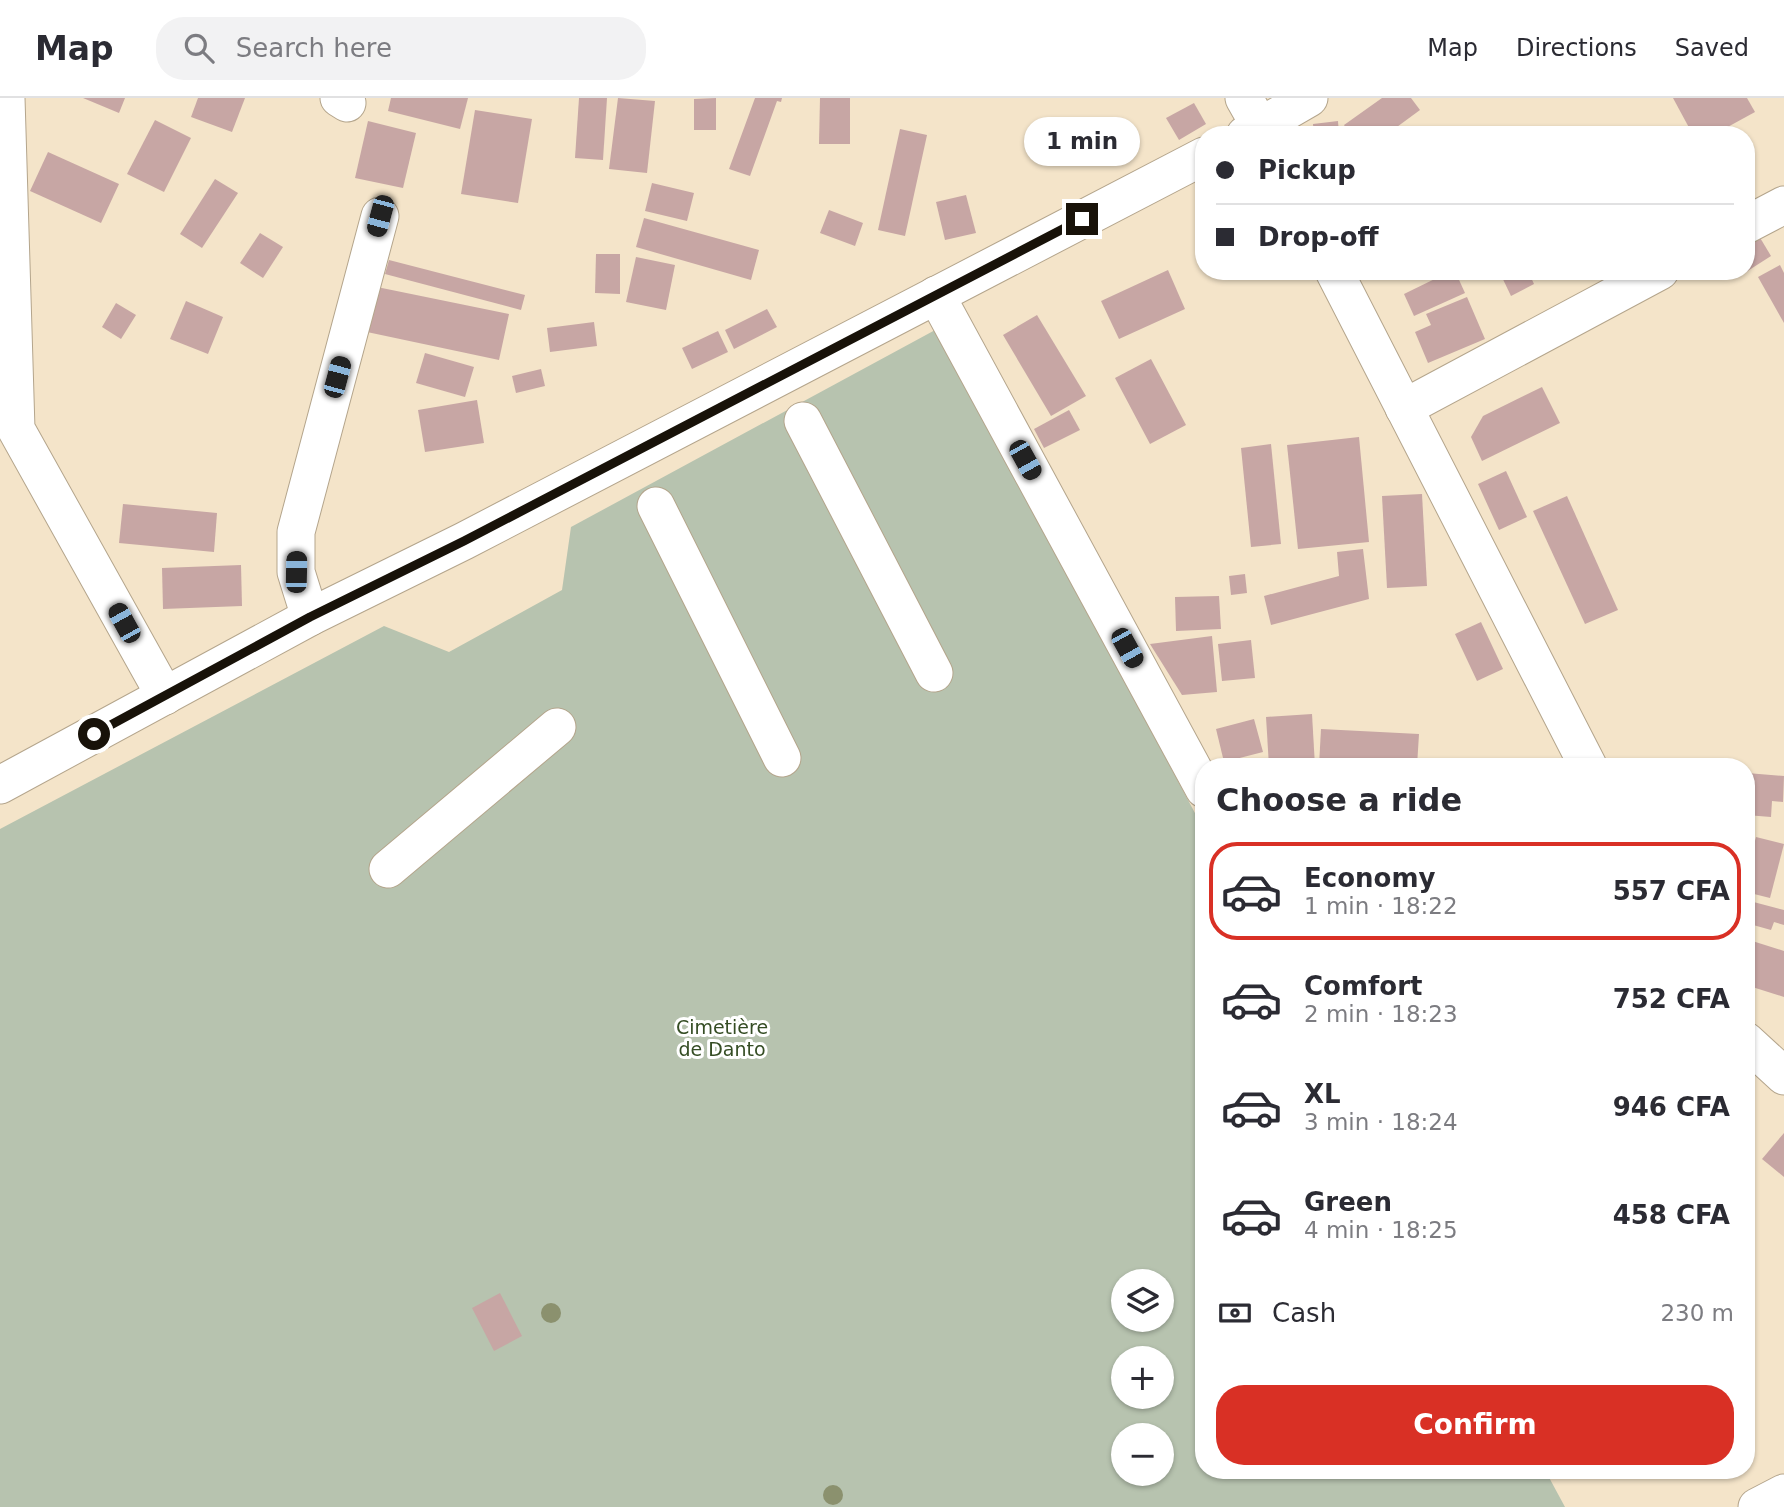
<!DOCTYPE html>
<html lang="en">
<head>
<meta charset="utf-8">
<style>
  body { margin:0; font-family:"DejaVu Sans",sans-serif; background:#f2f2f3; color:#2b2b33; height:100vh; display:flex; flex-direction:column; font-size:26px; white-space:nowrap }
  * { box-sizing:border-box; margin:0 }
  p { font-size:23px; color:#7c7c81 }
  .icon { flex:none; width:38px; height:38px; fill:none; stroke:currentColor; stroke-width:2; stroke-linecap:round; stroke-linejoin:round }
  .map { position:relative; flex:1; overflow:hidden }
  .drawer { position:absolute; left:1195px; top:660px; width:560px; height:721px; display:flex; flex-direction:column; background:#fff; border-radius:28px; box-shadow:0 2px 5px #0004 }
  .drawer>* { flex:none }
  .banner { position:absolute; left:1195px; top:28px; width:560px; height:154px; border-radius:28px; box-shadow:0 2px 5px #0004; display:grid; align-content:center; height:154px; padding:0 21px; background:#fff }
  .buttons { position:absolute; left:1111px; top:1171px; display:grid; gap:14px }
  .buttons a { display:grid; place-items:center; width:63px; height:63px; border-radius:50%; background:#fff; box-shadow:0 2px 5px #0004; font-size:35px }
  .end { position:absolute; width:32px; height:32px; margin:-16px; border:9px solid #181209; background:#fff; box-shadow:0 0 0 4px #fff }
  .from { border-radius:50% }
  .bubble { position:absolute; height:49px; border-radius:24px; background:#fff; box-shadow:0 2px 5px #0004; font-size:23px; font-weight:700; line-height:49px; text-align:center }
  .car { position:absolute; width:21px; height:42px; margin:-21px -10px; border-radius:9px; box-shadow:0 0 5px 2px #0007; background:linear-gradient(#222 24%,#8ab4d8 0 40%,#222 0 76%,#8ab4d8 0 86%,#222 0) }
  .banner b { display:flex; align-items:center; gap:24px; height:66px; font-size:26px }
  .banner b+b { border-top:2px solid #e1e1e2 }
  .banner i { width:18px; height:18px; background:#2b2b33 }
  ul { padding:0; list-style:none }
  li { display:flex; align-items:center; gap:21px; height:98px; margin:0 14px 10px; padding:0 7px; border:4px solid transparent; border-radius:28px }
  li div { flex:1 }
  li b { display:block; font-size:26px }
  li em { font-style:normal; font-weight:700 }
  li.active { border-color:#d93025 }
  li>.icon { width:63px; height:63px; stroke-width:1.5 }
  h2 { padding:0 21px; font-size:32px; line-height:84px }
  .pay { display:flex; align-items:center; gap:18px; height:77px; padding:0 21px; font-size:26px }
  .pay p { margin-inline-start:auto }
  .cta { display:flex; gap:14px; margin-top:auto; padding:14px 21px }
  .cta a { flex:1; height:80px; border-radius:28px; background:#d93025; color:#fff; font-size:28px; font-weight:700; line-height:80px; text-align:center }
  header { display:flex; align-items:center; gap:42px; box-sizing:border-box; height:98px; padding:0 35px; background:#fff; border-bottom:2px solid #e1e1e2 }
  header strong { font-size:33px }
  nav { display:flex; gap:38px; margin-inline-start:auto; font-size:24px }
  .search { width:490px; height:63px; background:#f2f2f3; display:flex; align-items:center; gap:18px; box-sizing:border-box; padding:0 24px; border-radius:28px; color:#7c7c81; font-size:26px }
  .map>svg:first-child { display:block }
  .green { fill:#b7c3af; fill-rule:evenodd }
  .building { fill:#c7a6a4 }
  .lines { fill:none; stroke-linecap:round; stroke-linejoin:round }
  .minor-casing { stroke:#b4a58c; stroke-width:39 }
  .minor { stroke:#fff; stroke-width:37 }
  .tree { fill:#8b916e }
  .route { stroke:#181209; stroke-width:9 }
  .labels { text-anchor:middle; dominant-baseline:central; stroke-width:6; stroke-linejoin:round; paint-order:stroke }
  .park-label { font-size:19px; fill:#354d24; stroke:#fff }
</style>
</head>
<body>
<header>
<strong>Map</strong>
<div class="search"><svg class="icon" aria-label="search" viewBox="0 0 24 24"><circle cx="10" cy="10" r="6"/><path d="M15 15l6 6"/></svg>Search here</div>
<nav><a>Map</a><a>Directions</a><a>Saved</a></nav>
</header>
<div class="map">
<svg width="1784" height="1409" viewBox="0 0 1784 1409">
  <rect width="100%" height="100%" fill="#f4e4c9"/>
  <path class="green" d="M 937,231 L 1204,732 L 1204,1372 L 1545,1372 L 1565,1409 L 0,1409 L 0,731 L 384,528 L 449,554 L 562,492 L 571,429 ZM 1124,1183 L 1162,1183 L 1162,1222 L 1124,1222 ZM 1124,1260 L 1162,1260 L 1162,1298 L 1124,1298 ZM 1124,1337 L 1162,1337 L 1162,1376 L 1124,1376 Z"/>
  <g class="building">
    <path d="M 83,0 L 125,0 L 119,15 Z"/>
    <path d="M 198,0 L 245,0 L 232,34 L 191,19 Z"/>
    <path d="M 391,0 L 468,0 L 460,31 L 388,13 Z"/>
    <path d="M 579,0 L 607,0 L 603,62 L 575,60 Z"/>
    <path d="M 618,0 L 655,3 L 647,75 L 609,71 Z"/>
    <path d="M 716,0 L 716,32 L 694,32 L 694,1 Z"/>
    <path d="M 755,0 L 782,0 L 781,4 L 777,3 L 750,78 L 729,71 Z"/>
    <path d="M 820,0 L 850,0 L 850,46 L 819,46 Z"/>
    <path d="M 1382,0 L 1411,0 L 1420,12 L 1386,37 L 1350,37 L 1344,27 Z"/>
    <path d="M 1673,0 L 1747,0 L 1755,14 L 1713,37 L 1693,37 Z"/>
    <path d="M 1194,5 L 1206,26 L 1179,42 L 1166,20 Z"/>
    <path d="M 475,12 L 532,21 L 518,105 L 461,96 Z"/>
    <path d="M 155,22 L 191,40 L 164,94 L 127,76 Z"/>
    <path d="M 368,23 L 416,35 L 403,90 L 355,80 Z"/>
    <path d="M 1338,23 L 1339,37 L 1314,37 L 1313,26 Z"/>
    <path d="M 900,31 L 927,37 L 905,138 L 878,132 Z"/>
    <path d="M 48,54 L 119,86 L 101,125 L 30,93 Z"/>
    <path d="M 215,81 L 238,95 L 202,150 L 180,136 Z"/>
    <path d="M 652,85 L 694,95 L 687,123 L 645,113 Z"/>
    <path d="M 966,97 L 976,135 L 945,142 L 936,104 Z"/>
    <path d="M 829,112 L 863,125 L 855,148 L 820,135 Z"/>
    <path d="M 644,120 L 759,152 L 751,182 L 636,149 Z"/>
    <path d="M 260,135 L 283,149 L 263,180 L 240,165 Z"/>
    <path d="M 1759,138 L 1771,158 L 1746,174 L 1746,146 Z"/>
    <path d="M 596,156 L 620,156 L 620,196 L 595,195 Z"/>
    <path d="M 636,159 L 675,167 L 666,212 L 626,204 Z"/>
    <path d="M 389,162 L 525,197 L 521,212 L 385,176 Z"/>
    <path d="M 1780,167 L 1784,175 L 1784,225 L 1758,179 Z"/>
    <path d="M 1168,172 L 1185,211 L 1119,241 L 1101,203 Z"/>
    <path d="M 1451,173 L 1455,173 L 1465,195 L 1414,218 L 1404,196 Z"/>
    <path d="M 1499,173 L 1528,173 L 1534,186 L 1511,198 Z"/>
    <path d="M 377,189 L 509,216 L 499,262 L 367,234 Z"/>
    <path d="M 1467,199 L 1485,241 L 1428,265 L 1415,234 L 1431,227 L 1426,216 Z"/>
    <path d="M 186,203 L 223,219 L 208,256 L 170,241 Z"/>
    <path d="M 116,205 L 136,217 L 121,241 L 102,229 Z"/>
    <path d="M 767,211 L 777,229 L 734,251 L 725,232 Z"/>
    <path d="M 1037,217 L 1086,298 L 1051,318 L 1003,237 Z"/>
    <path d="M 594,224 L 597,248 L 550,254 L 547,230 Z"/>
    <path d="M 718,233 L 728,254 L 692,271 L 682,250 Z"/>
    <path d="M 425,255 L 474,269 L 465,299 L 416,285 Z"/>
    <path d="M 1151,261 L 1186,327 L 1150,346 L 1115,280 Z"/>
    <path d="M 541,271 L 545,288 L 516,295 L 512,278 Z"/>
    <path d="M 1542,289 L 1560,325 L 1482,363 L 1471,339 L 1483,318 Z"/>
    <path d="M 477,302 L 484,345 L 425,354 L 418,312 Z"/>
    <path d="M 1069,312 L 1080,332 L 1044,350 L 1034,331 Z"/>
    <path d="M 1359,339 L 1369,444 L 1298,451 L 1287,347 Z"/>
    <path d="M 1271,346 L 1281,446 L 1251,449 L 1241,350 Z"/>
    <path d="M 1506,373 L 1527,419 L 1499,432 L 1478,386 Z"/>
    <path d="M 1422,396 L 1427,488 L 1387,490 L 1382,398 Z"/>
    <path d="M 1567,398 L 1618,512 L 1585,526 L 1533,413 Z"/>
    <path d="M 123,406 L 217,415 L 214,454 L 119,445 Z"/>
    <path d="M 1363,451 L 1369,501 L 1271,527 L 1264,498 L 1339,478 L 1337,454 Z"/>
    <path d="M 241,467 L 242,508 L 163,511 L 162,470 Z"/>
    <path d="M 1245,476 L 1247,495 L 1231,497 L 1229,478 Z"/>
    <path d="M 1219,498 L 1221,531 L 1176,533 L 1175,499 Z"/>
    <path d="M 1481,524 L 1503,571 L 1477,583 L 1455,536 Z"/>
    <path d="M 1212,538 L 1217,594 L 1182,597 L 1150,546 Z"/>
    <path d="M 1251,542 L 1255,580 L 1222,583 L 1218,546 Z"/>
    <path d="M 1312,616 L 1315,668 L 1269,668 L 1266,619 Z"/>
    <path d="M 1254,621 L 1263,654 L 1224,664 L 1216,631 Z"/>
    <path d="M 1321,631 L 1419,636 L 1417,668 L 1319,668 Z"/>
    <path d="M 1469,663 L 1469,668 L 1424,668 L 1424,666 Z"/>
    <path d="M 1747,675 L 1784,678 L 1783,704 L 1772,703 L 1771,719 L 1746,717 Z"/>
    <path d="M 1756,739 L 1784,746 L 1770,800 L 1746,794 L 1746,777 Z"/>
    <path d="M 1746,802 L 1784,812 L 1784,827 L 1774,824 L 1771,832 L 1746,825 Z"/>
    <path d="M 1746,841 L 1784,853 L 1784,899 L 1746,887 Z"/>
    <path d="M 1784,1035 L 1784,1079 L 1762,1061 Z"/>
    <path d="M 500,1195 L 522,1238 L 494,1253 L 472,1210 Z"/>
  </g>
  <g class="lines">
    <defs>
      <g id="minor">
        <path d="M 6,0 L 16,331 L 165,598"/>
        <path d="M 339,0 L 347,5"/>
        <path d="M 1244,0 L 1265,37"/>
        <path d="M 1245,37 L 1309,0"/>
        <path d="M 1746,127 L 1784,107"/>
        <path d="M 1334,173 L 1588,668"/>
        <path d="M 936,197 L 1204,691"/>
        <path d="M 1404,310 L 1660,173"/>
        <path d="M 803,323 L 934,575"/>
        <path d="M 656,408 L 782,660"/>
        <path d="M 310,519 L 296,474 L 296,434 L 380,118"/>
        <path d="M 0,687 L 310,519 L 464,443 L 1204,58"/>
        <path d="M 388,771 L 557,629"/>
        <path d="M 1746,943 L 1784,978"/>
        <path d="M 1757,1409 L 1784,1395"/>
      </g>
    </defs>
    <use href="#minor" class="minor-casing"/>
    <use href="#minor" class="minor"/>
  </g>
  <g class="tree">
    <circle cx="551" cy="1215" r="10"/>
    <circle cx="833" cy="1397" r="10"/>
  </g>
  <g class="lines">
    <path class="route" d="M 94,636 L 310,519 L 464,443 L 1082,121"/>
  </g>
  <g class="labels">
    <g class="park-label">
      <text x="722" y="929">Cimetière<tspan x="722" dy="22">de Danto</tspan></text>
    </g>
  </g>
</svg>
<div class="buttons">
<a><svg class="icon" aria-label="layers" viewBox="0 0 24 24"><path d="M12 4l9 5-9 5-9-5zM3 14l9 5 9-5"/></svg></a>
<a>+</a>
<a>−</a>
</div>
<i class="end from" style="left:94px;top:636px"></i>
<i class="end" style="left:1082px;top:121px"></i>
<div class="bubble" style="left:1024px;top:19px;width:116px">1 min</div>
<i class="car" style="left:380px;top:118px;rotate:195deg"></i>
<i class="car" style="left:337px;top:279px;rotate:15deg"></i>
<i class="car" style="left:1025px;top:362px;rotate:151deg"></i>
<i class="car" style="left:296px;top:474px;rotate:1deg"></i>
<i class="car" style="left:124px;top:525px;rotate:331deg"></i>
<i class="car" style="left:1127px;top:550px;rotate:151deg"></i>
<div class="banner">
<b><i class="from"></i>Pickup</b>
<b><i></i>Drop-off</b>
</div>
<section class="drawer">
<h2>Choose a ride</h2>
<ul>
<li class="active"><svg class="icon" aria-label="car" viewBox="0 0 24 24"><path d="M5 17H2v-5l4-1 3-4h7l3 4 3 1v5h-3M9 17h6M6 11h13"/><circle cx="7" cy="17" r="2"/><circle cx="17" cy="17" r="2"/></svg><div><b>Economy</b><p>1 min · 18:22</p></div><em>557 CFA</em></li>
<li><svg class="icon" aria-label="car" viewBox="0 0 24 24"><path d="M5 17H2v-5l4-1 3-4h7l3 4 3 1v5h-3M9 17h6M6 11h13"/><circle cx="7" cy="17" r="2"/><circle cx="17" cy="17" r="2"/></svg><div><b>Comfort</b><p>2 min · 18:23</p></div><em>752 CFA</em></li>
<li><svg class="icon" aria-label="car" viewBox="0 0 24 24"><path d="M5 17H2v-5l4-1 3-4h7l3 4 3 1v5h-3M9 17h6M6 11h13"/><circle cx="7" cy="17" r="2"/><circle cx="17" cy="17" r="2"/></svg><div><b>XL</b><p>3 min · 18:24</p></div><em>946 CFA</em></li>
<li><svg class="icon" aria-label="car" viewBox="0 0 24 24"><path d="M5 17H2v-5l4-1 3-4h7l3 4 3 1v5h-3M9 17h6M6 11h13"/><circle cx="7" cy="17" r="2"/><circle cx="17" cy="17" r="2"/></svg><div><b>Green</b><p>4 min · 18:25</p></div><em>458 CFA</em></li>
</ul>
<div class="pay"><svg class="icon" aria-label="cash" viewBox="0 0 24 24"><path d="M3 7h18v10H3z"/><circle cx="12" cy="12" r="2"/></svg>Cash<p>230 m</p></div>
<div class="cta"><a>Confirm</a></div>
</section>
</div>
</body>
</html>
